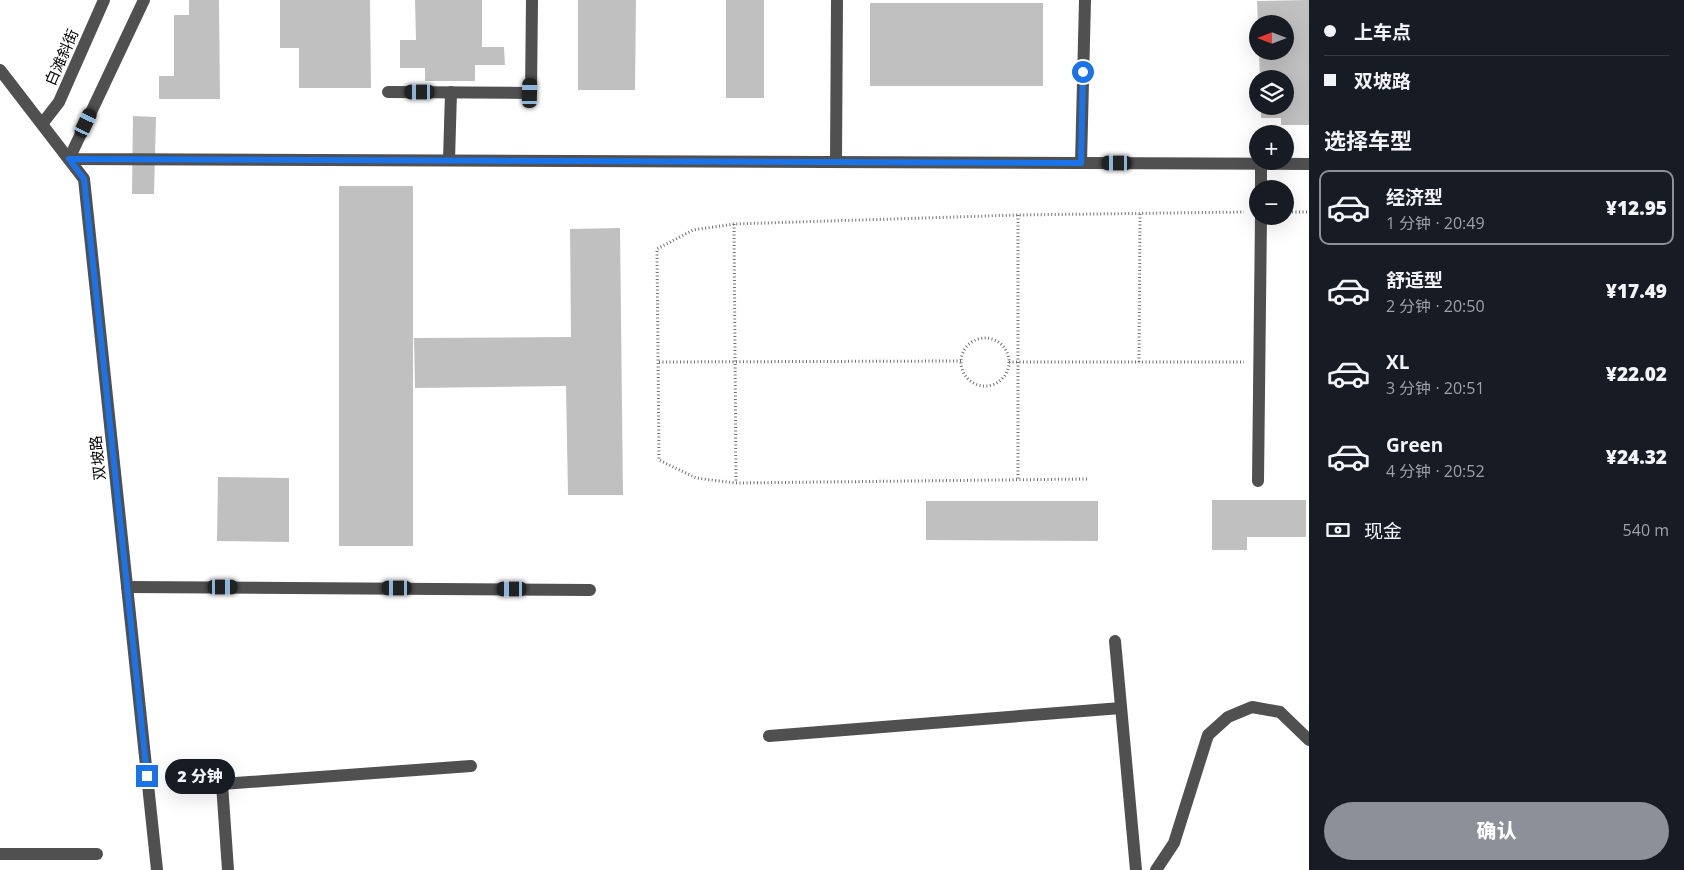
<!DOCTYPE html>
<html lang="zh">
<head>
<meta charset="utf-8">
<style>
  body { margin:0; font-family:"Open Sans","Noto Sans SC",sans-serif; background:#20242c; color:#f1f3f6; height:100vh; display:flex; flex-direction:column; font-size:19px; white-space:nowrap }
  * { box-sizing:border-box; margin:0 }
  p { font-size:16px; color:#9ea1a6 }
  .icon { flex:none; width:28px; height:28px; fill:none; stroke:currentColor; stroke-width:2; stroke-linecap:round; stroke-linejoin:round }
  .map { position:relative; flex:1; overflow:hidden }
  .side { display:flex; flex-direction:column; background:#171b24; width:375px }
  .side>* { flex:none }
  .top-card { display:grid; align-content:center; height:110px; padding:0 15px; background:#171b24 }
  .needle { width:32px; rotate:270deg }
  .fabs { position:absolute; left:1249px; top:15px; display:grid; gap:10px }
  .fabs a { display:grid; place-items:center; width:45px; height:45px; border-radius:50%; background:#171b24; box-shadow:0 5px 20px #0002; font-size:25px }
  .end { position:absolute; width:22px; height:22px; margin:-11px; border:6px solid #1a73e8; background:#fff; box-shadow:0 0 0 2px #fff }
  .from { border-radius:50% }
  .bubble { position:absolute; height:35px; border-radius:18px; background:#171b24; box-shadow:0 5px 20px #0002; font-size:16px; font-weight:800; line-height:35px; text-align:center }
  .car { position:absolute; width:15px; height:30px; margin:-15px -8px; border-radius:6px; box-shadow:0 0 4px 1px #0007; background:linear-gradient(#222 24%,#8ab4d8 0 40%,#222 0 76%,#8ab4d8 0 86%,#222 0) }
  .top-card b { display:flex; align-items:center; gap:18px; height:48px; font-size:19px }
  .top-card b+b { border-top:1px solid #363941 }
  .top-card i { width:12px; height:12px; background:#f1f3f6 }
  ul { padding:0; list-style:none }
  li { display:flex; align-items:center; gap:15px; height:75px; margin:0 10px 8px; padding:0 5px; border:2px solid transparent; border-radius:10px }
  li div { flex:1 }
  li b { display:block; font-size:19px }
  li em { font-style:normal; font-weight:800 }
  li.on { border-color:#8c9099 }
  li>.icon { width:45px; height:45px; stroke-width:1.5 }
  h2 { padding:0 15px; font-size:22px; line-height:60px }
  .pay { display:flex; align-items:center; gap:12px; height:55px; padding:0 15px; font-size:19px }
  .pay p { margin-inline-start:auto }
  .action { display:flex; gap:10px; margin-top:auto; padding:10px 15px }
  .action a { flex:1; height:58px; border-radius:30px; background:#8c9099; color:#fff; font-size:20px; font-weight:800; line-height:58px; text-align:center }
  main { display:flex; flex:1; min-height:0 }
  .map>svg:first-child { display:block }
  .building { fill:#c0c0c0 }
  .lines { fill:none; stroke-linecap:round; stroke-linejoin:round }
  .path { stroke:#727272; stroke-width:3; stroke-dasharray:1 2.5; stroke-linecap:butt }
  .minor { stroke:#505050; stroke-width:12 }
  .route { stroke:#1a73e8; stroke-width:6 }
  .labels { text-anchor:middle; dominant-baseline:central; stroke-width:4; stroke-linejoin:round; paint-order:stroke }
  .street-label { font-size:15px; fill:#000; stroke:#fff }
</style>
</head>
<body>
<main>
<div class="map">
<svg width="1309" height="870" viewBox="0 0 1309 870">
  <rect width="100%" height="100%" fill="#fff"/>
  <g class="building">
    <path d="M 189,0 L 219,0 L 220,99 L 159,99 L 159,76 L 174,76 L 174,15 L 189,15 Z"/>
    <path d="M 280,0 L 370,0 L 371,88 L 299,88 L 299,48 L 280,48 Z"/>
    <path d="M 415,0 L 482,0 L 482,47 L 504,47 L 505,65 L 475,65 L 475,81 L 425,81 L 425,68 L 400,68 L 400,40 L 416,40 Z"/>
    <path d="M 578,0 L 636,0 L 635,90 L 578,90 Z"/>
    <rect x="726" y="0" width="38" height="98"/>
    <path d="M 1309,0 L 1309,125 L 1281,125 L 1281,118 L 1261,118 L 1261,106 L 1285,106 L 1285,79 L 1260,79 L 1259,51 L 1285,51 L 1285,24 L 1258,24 L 1257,1 Z"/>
    <rect x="870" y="3" width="173" height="83"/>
    <path d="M 133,116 L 156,117 L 154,194 L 132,194 Z"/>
    <rect x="339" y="186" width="74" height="360"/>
    <path d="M 620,228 L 623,495 L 568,495 L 566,386 L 415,388 L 414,338 L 571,337 L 570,229 Z"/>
    <path d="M 218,477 L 289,478 L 289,542 L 217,541 Z"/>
    <path d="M 1212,500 L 1306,500 L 1306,537 L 1247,537 L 1247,550 L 1212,550 Z"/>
    <path d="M 926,501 L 1098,501 L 1098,541 L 926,540 Z"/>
  </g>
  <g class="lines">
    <g class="path">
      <path d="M 1285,212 L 1309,212"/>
      <path d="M 1018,215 L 1018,481"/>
      <path d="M 734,224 L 736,483"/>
      <circle cx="985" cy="362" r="24"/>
      <path d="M 659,362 L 961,361"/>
      <path d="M 1009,362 L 1244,362"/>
      <path d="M 1139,362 L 1140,214"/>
      <path d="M 1087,479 L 736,483 L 696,478 L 659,460 L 657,249 L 693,230 L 734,224 L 1018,215 L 1244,212"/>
    </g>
    <g class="minor">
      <path d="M 144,0 L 69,159 L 1309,164"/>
      <path d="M 0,70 L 84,179 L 157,870"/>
      <path d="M 388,92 L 531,93 L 532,0"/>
      <path d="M 42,124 L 59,102 L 104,0"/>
      <path d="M 449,160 L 451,92"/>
      <path d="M 836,162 L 837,0"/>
      <path d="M 1081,163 L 1085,0"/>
      <path d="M 1261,189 L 1261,164"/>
      <path d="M 1258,481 L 1261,216"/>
      <path d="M 127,587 L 590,590"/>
      <path d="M 1115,641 L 1136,870"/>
      <path d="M 769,736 L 1121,708"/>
      <path d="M 0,854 L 97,854"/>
      <path d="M 228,870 L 222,784 L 471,766"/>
      <path d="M 1156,870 L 1174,843 L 1208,735 L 1228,717 L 1252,707 L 1280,712 L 1309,740"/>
    </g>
  </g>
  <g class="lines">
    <path class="route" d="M 147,776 L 84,179 L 69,159 L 1081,163 L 1083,72"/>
  </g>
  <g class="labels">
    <g class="street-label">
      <text transform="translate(61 57) rotate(-66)">白滩斜街</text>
      <text transform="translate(97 458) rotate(-96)">双坡路</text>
    </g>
  </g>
</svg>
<div class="fabs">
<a><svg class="needle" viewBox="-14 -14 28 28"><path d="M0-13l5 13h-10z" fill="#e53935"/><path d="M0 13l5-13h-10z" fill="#9ea1a6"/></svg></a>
<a><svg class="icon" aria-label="layers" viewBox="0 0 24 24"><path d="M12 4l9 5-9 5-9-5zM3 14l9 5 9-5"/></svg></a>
<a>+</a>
<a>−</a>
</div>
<i class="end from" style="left:1083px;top:72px"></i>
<i class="end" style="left:147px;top:776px"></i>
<div class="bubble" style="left:165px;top:759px;width:70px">2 分钟</div>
<i class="car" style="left:420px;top:92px;rotate:270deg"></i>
<i class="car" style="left:530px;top:93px;rotate:1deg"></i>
<i class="car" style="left:86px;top:123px;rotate:25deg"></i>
<i class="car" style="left:1117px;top:163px;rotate:270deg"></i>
<i class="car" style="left:223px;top:587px;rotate:90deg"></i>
<i class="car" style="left:397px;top:588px;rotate:270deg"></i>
<i class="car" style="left:512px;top:589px;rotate:270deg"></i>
</div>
<section class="side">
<div class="top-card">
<b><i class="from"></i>上车点</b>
<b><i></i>双坡路</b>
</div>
<h2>选择车型</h2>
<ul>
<li class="on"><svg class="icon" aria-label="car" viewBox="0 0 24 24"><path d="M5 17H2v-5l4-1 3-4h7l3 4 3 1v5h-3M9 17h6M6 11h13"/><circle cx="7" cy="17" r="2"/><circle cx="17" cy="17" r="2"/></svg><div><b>经济型</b><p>1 分钟 · 20:49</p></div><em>¥12.95</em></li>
<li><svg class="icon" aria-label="car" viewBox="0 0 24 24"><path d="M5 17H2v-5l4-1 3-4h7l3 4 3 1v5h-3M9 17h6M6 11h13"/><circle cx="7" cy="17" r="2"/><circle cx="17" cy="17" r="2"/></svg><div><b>舒适型</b><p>2 分钟 · 20:50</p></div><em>¥17.49</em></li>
<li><svg class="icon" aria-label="car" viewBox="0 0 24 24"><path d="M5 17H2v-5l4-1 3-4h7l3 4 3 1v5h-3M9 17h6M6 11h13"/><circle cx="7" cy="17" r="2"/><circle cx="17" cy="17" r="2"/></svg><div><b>XL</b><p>3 分钟 · 20:51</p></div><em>¥22.02</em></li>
<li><svg class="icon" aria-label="car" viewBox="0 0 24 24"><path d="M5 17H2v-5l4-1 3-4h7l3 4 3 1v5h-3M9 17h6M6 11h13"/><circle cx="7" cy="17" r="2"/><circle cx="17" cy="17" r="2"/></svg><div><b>Green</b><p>4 分钟 · 20:52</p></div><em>¥24.32</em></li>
</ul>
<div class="pay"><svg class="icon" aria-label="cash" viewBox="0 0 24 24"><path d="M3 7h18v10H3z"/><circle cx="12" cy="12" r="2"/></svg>现金<p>540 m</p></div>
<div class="action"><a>确认</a></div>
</section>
</main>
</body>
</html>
